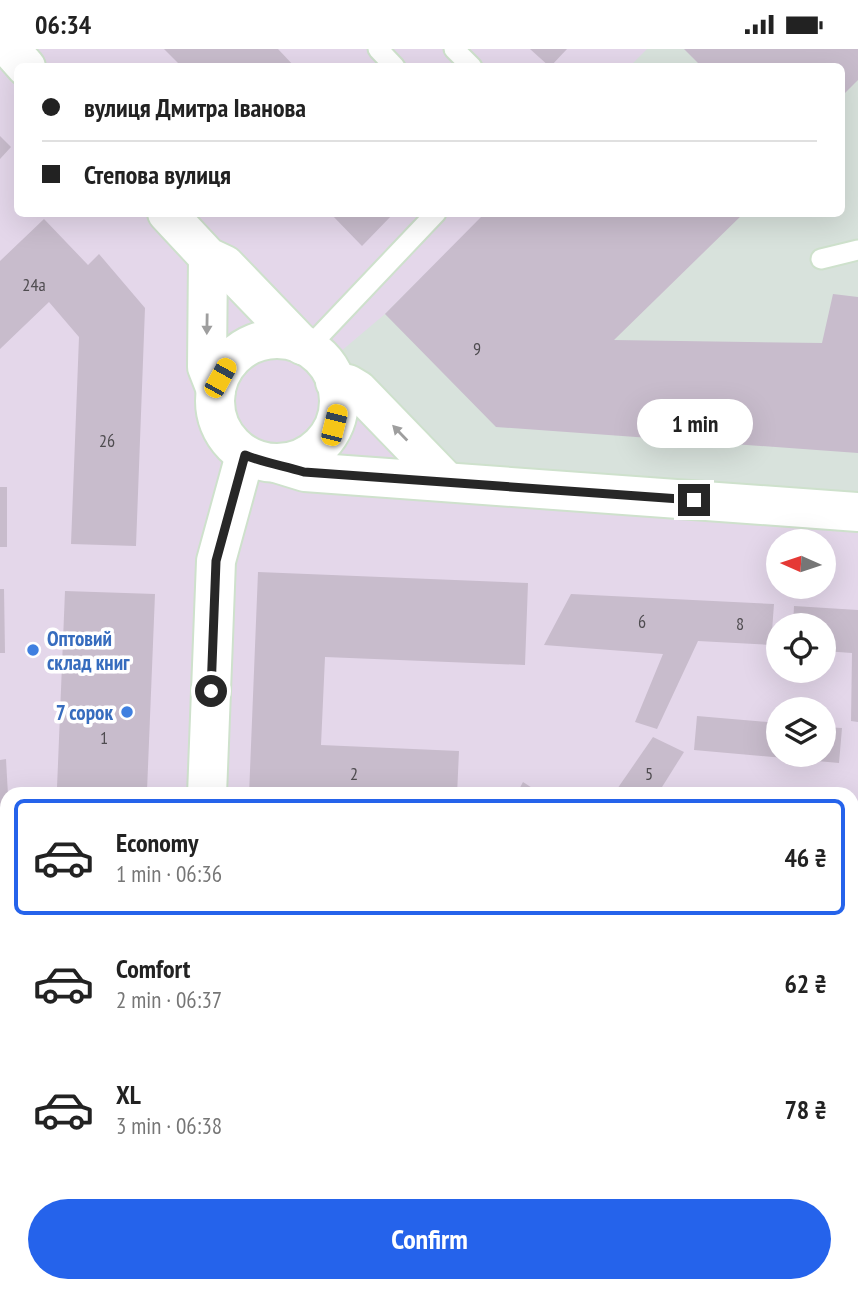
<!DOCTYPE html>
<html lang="en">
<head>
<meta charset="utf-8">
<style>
  body { margin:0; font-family:"PT Sans Narrow",sans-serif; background:#f2f2f2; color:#222; height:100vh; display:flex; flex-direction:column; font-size:26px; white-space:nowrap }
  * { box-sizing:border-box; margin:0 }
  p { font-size:23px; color:#767676 }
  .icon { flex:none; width:38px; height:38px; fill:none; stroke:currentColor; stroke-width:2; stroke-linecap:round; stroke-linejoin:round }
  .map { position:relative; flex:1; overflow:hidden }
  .details { position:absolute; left:0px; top:738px; width:859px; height:506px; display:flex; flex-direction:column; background:#fff; border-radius:21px 21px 0 0; box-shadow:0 7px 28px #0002 }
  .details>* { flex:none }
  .hud { position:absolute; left:14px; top:14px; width:831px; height:154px; border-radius:10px; box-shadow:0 7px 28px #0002; display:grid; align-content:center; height:154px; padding:0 28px; background:#fff }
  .needle { width:46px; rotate:273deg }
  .fabs { position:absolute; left:766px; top:480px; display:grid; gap:14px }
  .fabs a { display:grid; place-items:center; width:70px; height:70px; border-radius:50%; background:#fff; box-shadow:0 7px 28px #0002; font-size:35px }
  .end { position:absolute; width:32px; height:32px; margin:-16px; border:9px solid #272727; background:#fff; box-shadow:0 0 0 4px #fff }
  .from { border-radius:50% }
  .bubble { position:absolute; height:49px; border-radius:24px; background:#fff; box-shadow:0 7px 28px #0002; font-size:23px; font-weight:700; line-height:49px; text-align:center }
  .car { position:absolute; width:21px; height:42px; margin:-21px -10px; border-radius:9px; box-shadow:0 0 5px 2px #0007; background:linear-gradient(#f5c518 24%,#345 0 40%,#f5c518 0 76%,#345 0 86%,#f5c518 0) }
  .hud b { display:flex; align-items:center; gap:24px; height:66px; font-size:26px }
  .hud b+b { border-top:2px solid #e0e0e0 }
  .hud i { width:18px; height:18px; background:#222 }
  ul { padding:12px 0 0; list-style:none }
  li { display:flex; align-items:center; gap:21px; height:116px; margin:0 14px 10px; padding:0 14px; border:4px solid transparent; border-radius:10px }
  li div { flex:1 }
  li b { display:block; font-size:26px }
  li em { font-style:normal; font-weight:700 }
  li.on { border-color:#2563eb }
  li>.icon { width:63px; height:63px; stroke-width:1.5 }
  .primary-button { display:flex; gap:14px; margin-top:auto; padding:14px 28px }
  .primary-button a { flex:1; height:80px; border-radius:42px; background:#2563eb; color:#fff; font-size:28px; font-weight:700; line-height:80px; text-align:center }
  .status { display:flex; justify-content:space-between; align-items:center; height:49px; padding:0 35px; background:#fff; direction:ltr }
  .status svg { height:19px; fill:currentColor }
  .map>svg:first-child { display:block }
  .industrial { fill:#d8e2dc }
  .green { fill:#e490a4 }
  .building { fill:#c8bccc }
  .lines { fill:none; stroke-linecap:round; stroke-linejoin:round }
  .service-casing { stroke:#cee1cc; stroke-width:23 }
  .minor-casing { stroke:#cee1cc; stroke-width:42 }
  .service { stroke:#fff; stroke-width:19 }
  .minor { stroke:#fff; stroke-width:38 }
  .oneway { fill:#9e9e9e }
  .route { stroke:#272727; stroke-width:9 }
  .shop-dot { fill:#3f7fe0; stroke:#fff; stroke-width:2.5 }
  .labels { text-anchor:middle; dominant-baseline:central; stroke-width:7; stroke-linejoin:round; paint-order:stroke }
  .number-label { font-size:18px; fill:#4f4c50 }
  .shop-label { font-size:21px; font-weight:bold; fill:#366cbe; stroke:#fff; text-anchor:start }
</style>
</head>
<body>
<div class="status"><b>06:34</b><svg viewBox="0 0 49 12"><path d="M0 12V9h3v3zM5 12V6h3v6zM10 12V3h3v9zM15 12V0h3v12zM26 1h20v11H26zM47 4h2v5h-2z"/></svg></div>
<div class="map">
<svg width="858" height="1244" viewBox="0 0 858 1244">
  <rect width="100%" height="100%" fill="#e4d7ea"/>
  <g class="industrial">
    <path d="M 647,0 L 858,0 L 858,459 L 468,430 L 340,303 L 385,265 L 485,165 L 842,164 L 842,18 L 630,17 Z"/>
    <rect x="852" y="941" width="6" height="272"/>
  </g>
  <path class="green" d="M 0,926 L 7,926 L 7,1237 L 707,1237 L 709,1244 L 0,1244 Z"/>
  <g class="building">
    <path d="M 164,0 L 278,0 L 295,18 L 182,18 Z"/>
    <path d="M 530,0 L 567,0 L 550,18 Z"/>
    <path d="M 684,0 L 858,0 L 858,31 L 842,47 L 842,18 L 702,18 Z"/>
    <path d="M 0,87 L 11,98 L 0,110 Z"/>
    <path d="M 330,164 L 394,164 L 362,197 Z"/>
    <path d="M 485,164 L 744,164 L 614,291 L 822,294 L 833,245 L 858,248 L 858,404 L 496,378 L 385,265 Z"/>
    <path d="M 44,170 L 88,216 L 99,205 L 145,259 L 136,497 L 71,495 L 79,288 L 49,253 L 0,300 L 0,212 Z"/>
    <rect x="0" y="438" width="7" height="60"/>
    <path d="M 258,523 L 528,534 L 525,616 L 325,608 L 321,696 L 459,702 L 457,746 L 249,746 Z"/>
    <path d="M 0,540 L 4,540 L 5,604 L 0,604 Z"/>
    <path d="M 65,542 L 155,545 L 147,742 L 57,739 Z"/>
    <path d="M 571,545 L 774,555 L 771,596 L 698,592 L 657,680 L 635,673 L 663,605 L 544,596 Z"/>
    <path d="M 794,557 L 858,561 L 858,673 L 851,672 L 852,604 L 824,602 L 824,576 L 793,576 Z"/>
    <path d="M 697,667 L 779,674 L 779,705 L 824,705 L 824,678 L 842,679 L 839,714 L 694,701 Z"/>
    <path d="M 653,688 L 684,703 L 657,746 L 613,746 Z"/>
    <path d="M 6,710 L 8,746 L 7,815 L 0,815 L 0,711 Z"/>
    <path d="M 523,733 L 543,746 L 516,746 Z"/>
    <path d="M 67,741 L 68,746 L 26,746 L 26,743 Z"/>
    <rect x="852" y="775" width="6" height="104"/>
    <path d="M 852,909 L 858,909 L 858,983 L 852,982 Z"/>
    <rect x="852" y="1014" width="6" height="72"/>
    <rect x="852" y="1158" width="6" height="55"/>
  </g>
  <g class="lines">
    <defs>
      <g id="service">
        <path d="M 378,0 L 395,18"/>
        <path d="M 454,0 L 472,18"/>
        <path d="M 821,210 L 858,201"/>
        <path d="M 308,299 L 436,164"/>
      </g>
      <g id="minor">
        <path d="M 10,0 L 26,18"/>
        <path d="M 167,164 L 208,208 L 225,216 L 302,296"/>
        <path d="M 208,208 L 207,318 L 216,341"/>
        <circle cx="277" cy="352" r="62"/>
        <path d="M 335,333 L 348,335 L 358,341 L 447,433"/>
        <path d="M 279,415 L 305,423 L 858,463"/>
        <path d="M 207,746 L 216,512 L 245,406"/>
        <path d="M 0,872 L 7,872"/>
        <path d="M 726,1237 L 727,1244"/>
      </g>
    </defs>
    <use href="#service" class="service-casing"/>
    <use href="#minor" class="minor-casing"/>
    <use href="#service" class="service"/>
    <use href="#minor" class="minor"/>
  </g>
  <defs><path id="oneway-solid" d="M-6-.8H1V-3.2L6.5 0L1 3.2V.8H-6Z" transform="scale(1.75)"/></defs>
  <g class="oneway">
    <use href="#oneway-solid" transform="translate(207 275) rotate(91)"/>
    <use href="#oneway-solid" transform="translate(400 384) rotate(-134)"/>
  </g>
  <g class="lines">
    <path class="route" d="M 211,642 L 216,512 L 245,406 C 264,414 285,417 304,423 L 694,451"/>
  </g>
  <g class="shop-dot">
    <circle cx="33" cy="601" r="7"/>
    <circle cx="127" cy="663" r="7"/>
  </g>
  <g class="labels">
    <g class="number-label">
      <text x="34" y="235">24а</text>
      <text x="477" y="299">9</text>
      <text x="107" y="391">26</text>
      <text x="642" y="572">6</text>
      <text x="740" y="574">8</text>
      <text x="104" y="688">1</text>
      <text x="354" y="724">2</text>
      <text x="649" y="724">5</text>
    </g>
    <g class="shop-label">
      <text x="47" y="589">Оптовий<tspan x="47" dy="24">склад книг</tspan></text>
      <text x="113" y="663" text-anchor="end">7 сорок</text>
    </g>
  </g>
</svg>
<div class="fabs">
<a><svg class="needle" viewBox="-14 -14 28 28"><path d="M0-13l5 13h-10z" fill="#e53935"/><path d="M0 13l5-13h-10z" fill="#767676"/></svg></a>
<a><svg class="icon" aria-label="locate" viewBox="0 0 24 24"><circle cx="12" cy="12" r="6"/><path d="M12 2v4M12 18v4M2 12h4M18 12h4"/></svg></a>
<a><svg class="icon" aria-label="layers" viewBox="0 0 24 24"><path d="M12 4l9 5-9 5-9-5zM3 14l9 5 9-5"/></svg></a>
</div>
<i class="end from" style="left:211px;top:642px"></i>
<i class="end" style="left:694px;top:451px"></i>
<div class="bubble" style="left:637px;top:350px;width:116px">1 min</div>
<i class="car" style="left:220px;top:329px;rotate:29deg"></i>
<i class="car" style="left:334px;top:376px;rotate:14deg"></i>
<div class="hud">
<b><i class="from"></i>вулиця Дмитра Іванова</b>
<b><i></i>Степова вулиця</b>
</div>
<section class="details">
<ul>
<li class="on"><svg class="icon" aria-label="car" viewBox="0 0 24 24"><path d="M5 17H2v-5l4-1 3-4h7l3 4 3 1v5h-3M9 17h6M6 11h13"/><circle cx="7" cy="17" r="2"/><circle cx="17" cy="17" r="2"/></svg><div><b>Economy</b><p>1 min · 06:36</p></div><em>46 ₴</em></li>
<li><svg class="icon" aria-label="car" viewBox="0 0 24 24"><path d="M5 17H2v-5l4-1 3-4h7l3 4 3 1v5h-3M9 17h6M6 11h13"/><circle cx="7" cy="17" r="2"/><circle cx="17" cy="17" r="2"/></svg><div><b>Comfort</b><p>2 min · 06:37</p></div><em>62 ₴</em></li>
<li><svg class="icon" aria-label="car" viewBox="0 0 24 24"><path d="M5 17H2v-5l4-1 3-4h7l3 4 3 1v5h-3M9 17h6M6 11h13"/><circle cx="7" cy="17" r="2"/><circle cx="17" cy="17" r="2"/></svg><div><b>XL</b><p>3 min · 06:38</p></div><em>78 ₴</em></li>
</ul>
<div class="primary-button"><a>Confirm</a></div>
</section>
</div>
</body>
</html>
